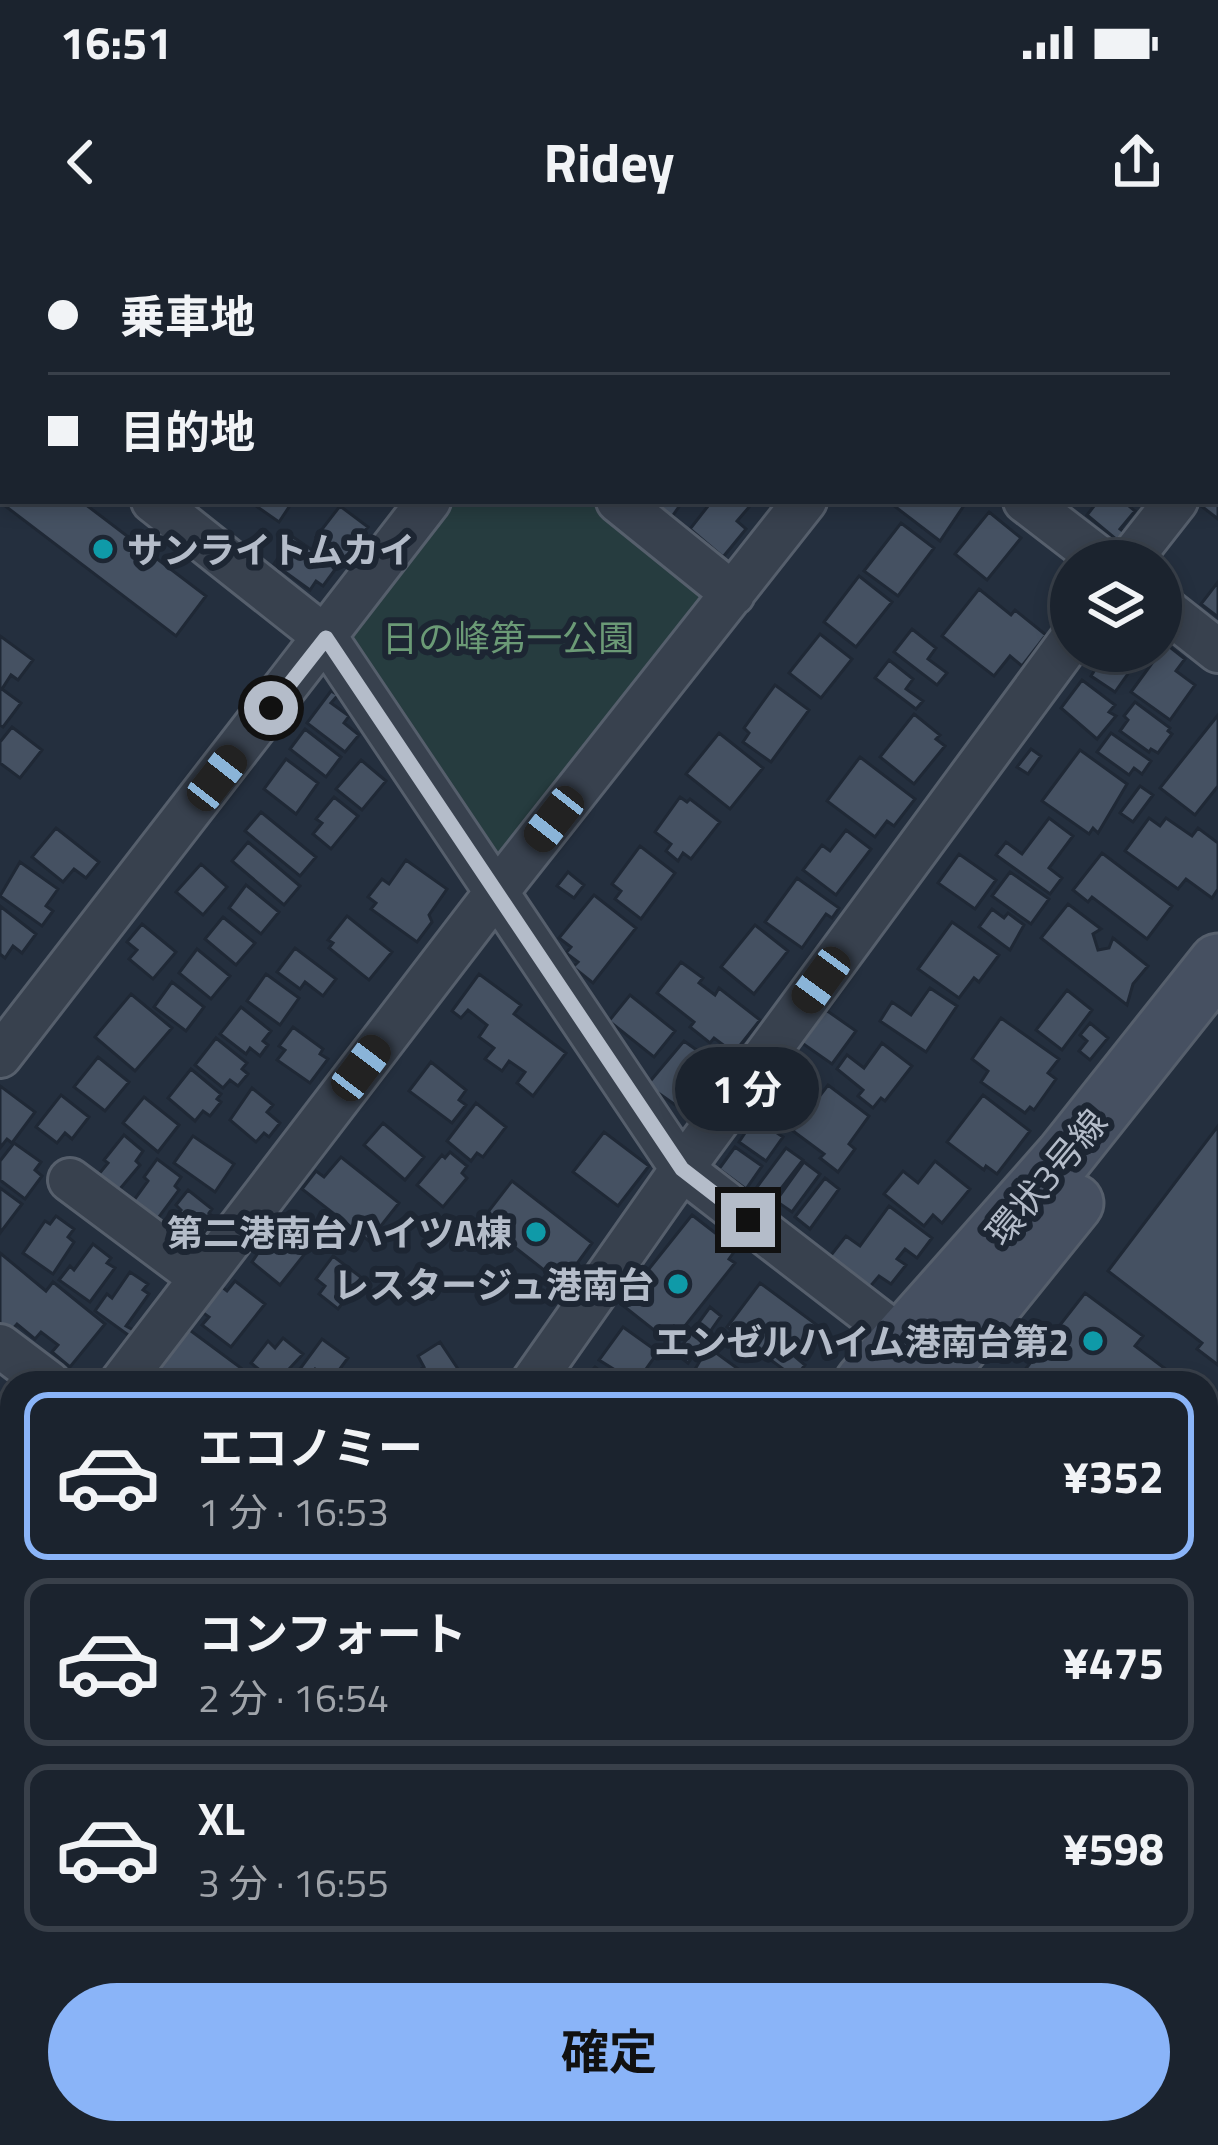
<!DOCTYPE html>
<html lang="ja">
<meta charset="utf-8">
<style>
body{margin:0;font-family:"Titillium Web","Noto Sans JP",sans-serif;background:#242b36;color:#f1f3f6;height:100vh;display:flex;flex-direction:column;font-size:45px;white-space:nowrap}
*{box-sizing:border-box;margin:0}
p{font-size:39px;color:#a0a4aa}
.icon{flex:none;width:66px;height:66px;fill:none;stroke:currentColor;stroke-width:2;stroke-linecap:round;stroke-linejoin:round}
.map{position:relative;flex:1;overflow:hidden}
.drawer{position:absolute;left:0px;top:1131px;width:1218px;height:774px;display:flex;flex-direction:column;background:#1b232e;border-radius:36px 36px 0 0;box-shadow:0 6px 18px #0003,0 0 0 3px #39404a}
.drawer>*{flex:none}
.hud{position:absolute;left:0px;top:0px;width:1218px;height:264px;box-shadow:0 6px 18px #0003,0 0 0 3px #39404a;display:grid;align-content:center;height:264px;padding:0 48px;background:#1b232e}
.controls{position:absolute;left:1050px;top:300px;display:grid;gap:24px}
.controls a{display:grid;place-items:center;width:132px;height:132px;border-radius:50%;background:#1b232e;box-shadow:0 6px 18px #0003,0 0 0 3px #39404a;font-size:60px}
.end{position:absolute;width:54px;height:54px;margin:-27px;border:15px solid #b4bcc9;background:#111;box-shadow:0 0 0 6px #111}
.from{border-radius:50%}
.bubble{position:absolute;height:84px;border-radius:42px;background:#1b232e;box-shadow:0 6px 18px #0003,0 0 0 3px #39404a;font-size:39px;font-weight:700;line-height:84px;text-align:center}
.car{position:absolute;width:36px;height:72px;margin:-36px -18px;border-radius:15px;box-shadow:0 0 9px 3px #0007;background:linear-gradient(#222 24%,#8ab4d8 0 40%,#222 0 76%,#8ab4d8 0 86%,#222 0)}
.hud b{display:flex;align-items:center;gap:42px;height:114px;font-size:45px}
.hud b+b{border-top:3px solid #39404a}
.hud i{width:30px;height:30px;background:#f1f3f6}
ul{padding:21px 0 0;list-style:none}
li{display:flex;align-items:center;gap:36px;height:168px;margin:0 24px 18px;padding:0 24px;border:6px solid #39404a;border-radius:24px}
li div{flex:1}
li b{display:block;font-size:45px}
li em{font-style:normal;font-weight:700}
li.active{border-color:#8ab4f8}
li>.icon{width:108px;height:108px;stroke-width:1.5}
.primary-button{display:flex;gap:24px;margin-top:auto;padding:24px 48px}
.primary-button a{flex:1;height:138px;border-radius:72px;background:#8ab4f8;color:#111;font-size:48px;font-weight:700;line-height:138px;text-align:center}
.status{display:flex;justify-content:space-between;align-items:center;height:84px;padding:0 60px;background:#1b232e;direction:ltr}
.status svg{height:33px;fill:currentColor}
header{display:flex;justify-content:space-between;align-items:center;height:156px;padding:0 48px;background:#1b232e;font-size:54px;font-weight:700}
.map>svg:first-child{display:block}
.green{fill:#263c3f}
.building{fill:#455162;stroke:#1f2835;stroke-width:3}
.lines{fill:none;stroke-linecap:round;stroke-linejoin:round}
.street-casing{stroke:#565f6c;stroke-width:48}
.secondary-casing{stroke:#565f6c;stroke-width:63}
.highway-casing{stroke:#434c59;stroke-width:72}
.path{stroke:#44595c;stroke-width:6;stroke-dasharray:9 9;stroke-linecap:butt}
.street{stroke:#38414e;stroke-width:42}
.secondary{stroke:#465061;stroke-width:57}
.highway{stroke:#746855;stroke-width:66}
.route{stroke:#b4bcc9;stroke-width:15}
.culture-dot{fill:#0f9aa8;stroke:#1d2633;stroke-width:4.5}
.labels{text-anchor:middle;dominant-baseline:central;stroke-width:12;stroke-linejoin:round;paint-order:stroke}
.poi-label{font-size:36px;font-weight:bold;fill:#b4bcc9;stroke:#1d2633;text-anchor:end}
.park-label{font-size:36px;fill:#6b9a76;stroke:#1d2633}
.street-label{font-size:36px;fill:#b4bcc9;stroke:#1d2633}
</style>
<div class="status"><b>16:51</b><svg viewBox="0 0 49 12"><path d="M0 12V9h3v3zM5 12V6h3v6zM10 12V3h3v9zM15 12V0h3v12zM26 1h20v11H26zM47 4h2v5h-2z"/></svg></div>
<header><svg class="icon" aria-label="back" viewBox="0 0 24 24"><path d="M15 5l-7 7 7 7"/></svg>Ridey<svg class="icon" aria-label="share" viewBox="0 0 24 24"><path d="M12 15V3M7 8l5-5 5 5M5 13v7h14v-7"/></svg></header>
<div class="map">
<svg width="1218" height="1905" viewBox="0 0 1218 1905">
<rect width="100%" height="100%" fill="#242f3e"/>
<path class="green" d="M450,261H589L695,342L699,361L509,611L491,612L348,401Z
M1206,1333L1218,1342V1744L1206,1762Z
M0,1540L12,1549V1893H391L404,1905H0Z
M936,1893H1121L1113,1905H950Z"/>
<path class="building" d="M517,0H607L515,3Z
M3,205V261H81L206,356L176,396L0,262Z
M1215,246L1218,247V279L1200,265L1203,261H1215Z
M249,261H293L279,282Z
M648,261H683L671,278Z
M712,261H744L750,266L737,281L746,289L723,317L690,289Z
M896,261H967L940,301L893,265Z
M1098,261H1123L1135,271L1120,289L1124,292L1117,300L1087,275Z
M340,266L368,287L363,293L372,300L359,316L352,310L345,320L316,297Z
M989,272L1021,298L987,340L955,314Z
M901,283L934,308L898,356L864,331Z
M293,297L337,327L323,346L316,341L310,350L274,324Z
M859,336L892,362L856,407L824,382Z
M1218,342V377L1201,364Z
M979,349L1011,375L1015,370L1046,395L1022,426L1010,416L994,436L942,396Z
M912,389L936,408L928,419L947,433L937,445L894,412Z
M820,394L852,419L821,458L789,433Z
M0,396L33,420L18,440L11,435L2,449L21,463L3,487L0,485Z
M1166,404L1185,419L1176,431L1195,445L1170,480L1131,452Z
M1144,411L1115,452L1091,436L1107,411Z
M889,420L913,439L906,449L923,461L916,469L875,438Z
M1082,440L1115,465L1109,472L1116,476L1097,499L1061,468Z
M775,445L809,470L771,522L743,502L749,493L744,488Z
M331,451L338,455L331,463L349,476L344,483L359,495L345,512L307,483Z
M1135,462L1170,488L1168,491L1172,494L1158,513L1151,509L1149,512L1120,491L1128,480L1124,476Z
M914,474L940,495L936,499L945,506L914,544L880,517Z
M1218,475V546L1195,575L1160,548Z
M12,487L42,510L20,538L0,523V502Z
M305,489L341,517L326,537L290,509Z
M719,493L763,528L730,569L686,534Z
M1111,493L1151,521L1142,534L1134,528L1129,535L1097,512Z
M1031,509L1041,516L1028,534L1017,527Z
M1080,510L1127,544L1098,593L1093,588L1089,594L1042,561Z
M860,517L915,559L894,586L887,581L875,597L827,561Z
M286,519L318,543L296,574L264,549Z
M361,520L386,541L362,570L336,549Z
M1140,546L1153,555L1133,582L1120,573Z
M334,557L358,576L331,609L313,594L322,583L316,579Z
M680,557L687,562L690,559L720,582L691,619L683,613L678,621L666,611L671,604L655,592Z
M261,572L316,617L300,636L245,591Z
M1049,578L1073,596L1049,628L1062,638L1050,654L996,615L1006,602L1022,614Z
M1149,578L1160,586L1166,578L1192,596L1198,588L1218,603V649L1212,658L1186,639L1178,649L1125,611Z
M56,588L99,622L86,638L74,629L63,642L32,617Z
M846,590L871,609L836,655L803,630L822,605L830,611Z
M248,602L300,646L284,665L232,621Z
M640,606L675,633L641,679L615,659L621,651L612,644Z
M1102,613L1172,666L1147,699L1092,657L1088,662L1073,650Z
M959,614L996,640L975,669L938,643Z
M406,620L447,649L429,675L432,682L417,702L371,669L376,663L368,657L382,639L389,644Z
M20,622L58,649L46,666L53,671L42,686L0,656Z
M201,624L227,647L203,675L176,652Z
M568,632L584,645L574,658L557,646Z
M1010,632L1049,659L1031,684L992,656Z
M797,638L839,668L832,678L826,674L802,708L765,682Z
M246,645L279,672L261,694L229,668Z
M594,655L636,688L593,743L573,727L578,722L566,713L571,707L559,698Z
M1068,664L1101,689L1093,694L1098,710L1109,708L1113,698L1148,726L1133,744L1127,765L1041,698Z
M0,666L36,694L22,713L13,706L5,718L0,714Z
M992,669L1004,678L1008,673L1024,685L1010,710L979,687Z
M347,676L392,712L369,740L329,708L333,703L328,700Z
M223,677L255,703L236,725L205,699Z
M952,682L999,715L979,742L974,738L959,758L918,729Z
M142,684L176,712L153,739L129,719L137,710L127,702Z
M755,685L788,711L754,754L721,727Z
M295,708L336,739L323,756L305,742L300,749L277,732Z
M197,709L230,736L211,759L179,733Z
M681,722L703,738L699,743L715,755L719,748L760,780L734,813L714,798L710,803L690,787L694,782L657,753Z
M266,734L299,758L280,785L247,761Z
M479,734L521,765L514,774L566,813L533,856L517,843L525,832L509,821L502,831L485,819L494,808L479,797L487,785L468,770L461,778L452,771Z
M172,742L204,767L186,791L154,767Z
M930,748L957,766L926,812L880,781L892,762L911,775Z
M1067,750L1092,770L1062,810L1036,790Z
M131,754L172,788L135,831L95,797Z
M630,755L675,791L654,817L609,781Z
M241,767L271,791L263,801L268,805L260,816L250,808L246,814L220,794Z
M826,770L856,791L832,824L802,803Z
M1001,778L1059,819L1048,833L1056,839L1034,870L1030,867L1025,873L981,842L988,831L972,819Z
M1090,783L1108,798L1090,820L1079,811L1087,801L1080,795Z
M293,787L323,809L320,814L328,819L310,843L277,820L285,810L279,806Z
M216,798L247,823L242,829L248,834L238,846L230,840L223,848L195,825Z
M684,801L722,828L688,874L647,845Z
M882,803L912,826L885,861L881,858L873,868L858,856L863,850L837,829L847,815L864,828Z
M98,817L129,842L105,871L74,847Z
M431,822L466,850L459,860L466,865L452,883L409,851Z
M191,829L221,854L217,859L221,862L210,876L203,871L195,881L168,858Z
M828,845L869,876L849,904L855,909L838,932L820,918L824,914L793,891Z
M0,846L35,872L12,903L7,899L0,908Z
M252,848L273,865L267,872L280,883L269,897L264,893L256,902L230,880Z
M61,855L89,877L72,899L65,893L57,903L36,887Z
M983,855L1030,891L997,934L986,926L984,930L947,902Z
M144,857L179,885L158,912L123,883Z
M476,863L506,887L483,917L477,913L471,921L447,901Z
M755,878L783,897L766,921L739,902Z
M383,883L424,917L405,940L364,905Z
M1218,886V1125L1197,1109L1202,1103L1108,1031Z
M604,892L649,926L618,966L573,932Z
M124,895L143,911L136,921L140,925L114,956L94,940L108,923L104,920Z
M193,896L234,924L215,952L174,923Z
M14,903L41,922L35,930L42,936L25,959L0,940V921Z
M735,907L762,926L746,949L719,929Z
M786,908L803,920L773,959L757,947Z
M450,912L467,926L462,933L467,938L443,967L417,945L442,915L445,918Z
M341,917L399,963L369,1001L302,949L316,931L324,937Z
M157,919L181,937L175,946L179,950L153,985L129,967L148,941L144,937Z
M935,921L970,949L942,983L933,975L924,986L884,954L903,931L918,943Z
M804,922L820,934L792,972L776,961Z
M825,938L839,949L810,989L795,977Z
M512,941L592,1003L562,1044L481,981Z
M0,948L22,964L0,993Z
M188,950L212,969L209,973L215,979L188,1014L162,993L181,970L176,965Z
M889,966L932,998L917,1018L905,1009L897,1019L906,1025L891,1044L879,1036L868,1049L828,1019L846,996L860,1006Z
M692,975L736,1009L729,1019L735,1023L681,1091L674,1086L664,1098L621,1064Z
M56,976L74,989L68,997L74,1002L53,1034L23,1013L45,981L50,984Z
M285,977L315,1001L280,1045L252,1022L258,1013L252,1008L272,984L277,988Z
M93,1004L111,1018L107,1023L115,1028L90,1062L59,1040L70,1026L74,1030Z
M0,1013L46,1051L53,1042L105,1084L70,1127L52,1112L58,1105L41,1092L35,1099L17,1084L10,1092L0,1084Z
M333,1016L362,1038L338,1069L319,1054L325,1046L316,1039Z
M130,1032L148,1044L143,1050L149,1054L126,1086L135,1091L131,1097L95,1071L107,1054L112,1058Z
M235,1041L265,1064L231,1107L202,1085L209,1077L202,1072L222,1047L227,1051Z
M760,1043L825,1091L818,1101L808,1094L793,1115L805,1125L795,1138L727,1087Z
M1085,1053L1143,1096L1135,1106L1184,1143L1017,1140Z
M710,1067L721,1076L688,1123L676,1114Z
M623,1087L658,1112L636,1143L599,1120Z
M187,1088L241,1128L230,1143H145Z
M283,1098L303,1114L276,1143L251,1123L268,1101L275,1108Z
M322,1099L348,1118L331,1141L315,1129L302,1143L294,1137Z
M440,1102L460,1132L442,1143H399L424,1127L418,1116Z
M708,1107L752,1139L749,1143H687Z
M595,1127L615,1143H581Z
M1206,1840L1218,1846V1900L1203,1893Z"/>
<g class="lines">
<defs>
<path id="street" d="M685,0L689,3
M261,3L263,0
M624,3L626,0
M1004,3L1007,0
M0,141L3,143
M1215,210L1218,207
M153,261L326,398L682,929L924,1116
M618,261L733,354
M1025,261L1103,321
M1129,321L1176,261
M1161,366L1218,411
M0,816L429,261
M70,940L201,1038
M0,1106L49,1143
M121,1143L495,654L805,261
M532,1143L682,929L1071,400
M1206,1290L1218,1274
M1206,1333L1218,1342
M1206,1758L1218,1740
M1109,1905L1117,1893"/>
<path id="secondary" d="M864,1143L1064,917L1218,723
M929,1143L1074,963
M0,1903L13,1893
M75,1905L91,1893"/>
<path id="highway" d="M0,1208L12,1220
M0,1380L12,1390
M0,1455L12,1465
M527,1893L542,1905
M618,1893L633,1905
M773,1893L786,1905
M857,1893L871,1905"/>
</defs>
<use href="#street" class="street-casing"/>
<use href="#secondary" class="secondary-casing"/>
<use href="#highway" class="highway-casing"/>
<path class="path" d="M359,1893L375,1905"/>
<use href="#street" class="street"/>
<use href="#secondary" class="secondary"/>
<use href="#highway" class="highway"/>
</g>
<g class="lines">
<path class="route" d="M271,468L326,398L682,929L748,980"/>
</g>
<g class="culture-dot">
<circle cx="103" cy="309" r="12"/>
<circle cx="536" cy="992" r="12"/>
<circle cx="678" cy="1044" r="12"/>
<circle cx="1093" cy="1101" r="12"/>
</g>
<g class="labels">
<g class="poi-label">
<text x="127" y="309" text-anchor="start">サンライトムカイ</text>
<text x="512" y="992">第二港南台ハイツA棟</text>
<text x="654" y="1044">レスタージュ港南台</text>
<text x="1069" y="1101">エンゼルハイム港南台第2</text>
</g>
<g class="park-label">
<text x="508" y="397">日の峰第一公園</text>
</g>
<g class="street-label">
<text transform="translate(1046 937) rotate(-50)">環状3号線</text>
</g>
</g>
</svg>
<div class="controls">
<a><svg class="icon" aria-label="layers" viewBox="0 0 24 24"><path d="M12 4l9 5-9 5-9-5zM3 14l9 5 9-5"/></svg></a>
</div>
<i class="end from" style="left:271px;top:468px"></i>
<i class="end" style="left:748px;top:980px"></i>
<div class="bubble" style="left:675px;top:807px;width:144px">1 分</div>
<i class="car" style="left:217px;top:538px;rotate:38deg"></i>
<i class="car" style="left:554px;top:579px;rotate:218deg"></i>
<i class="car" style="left:821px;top:740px;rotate:216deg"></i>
<i class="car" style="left:361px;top:828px;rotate:37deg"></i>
<div class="hud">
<b><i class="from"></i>乗車地</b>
<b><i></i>目的地</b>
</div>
<section class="drawer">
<ul>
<li class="active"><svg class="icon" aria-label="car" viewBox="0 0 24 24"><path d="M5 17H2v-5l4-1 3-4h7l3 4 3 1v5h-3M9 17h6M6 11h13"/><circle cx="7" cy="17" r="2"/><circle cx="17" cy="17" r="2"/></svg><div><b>エコノミー</b><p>1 分 · 16:53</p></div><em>¥352</em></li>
<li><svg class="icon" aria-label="car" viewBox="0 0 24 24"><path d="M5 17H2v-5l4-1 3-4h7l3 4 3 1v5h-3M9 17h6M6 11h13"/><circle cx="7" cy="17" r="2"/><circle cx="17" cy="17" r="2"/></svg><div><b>コンフォート</b><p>2 分 · 16:54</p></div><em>¥475</em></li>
<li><svg class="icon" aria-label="car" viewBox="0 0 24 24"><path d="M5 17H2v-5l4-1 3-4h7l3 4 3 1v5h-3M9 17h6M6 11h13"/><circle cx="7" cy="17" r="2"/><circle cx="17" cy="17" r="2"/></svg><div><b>XL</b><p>3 分 · 16:55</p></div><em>¥598</em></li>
</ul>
<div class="primary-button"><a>確定</a></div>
</section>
</div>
